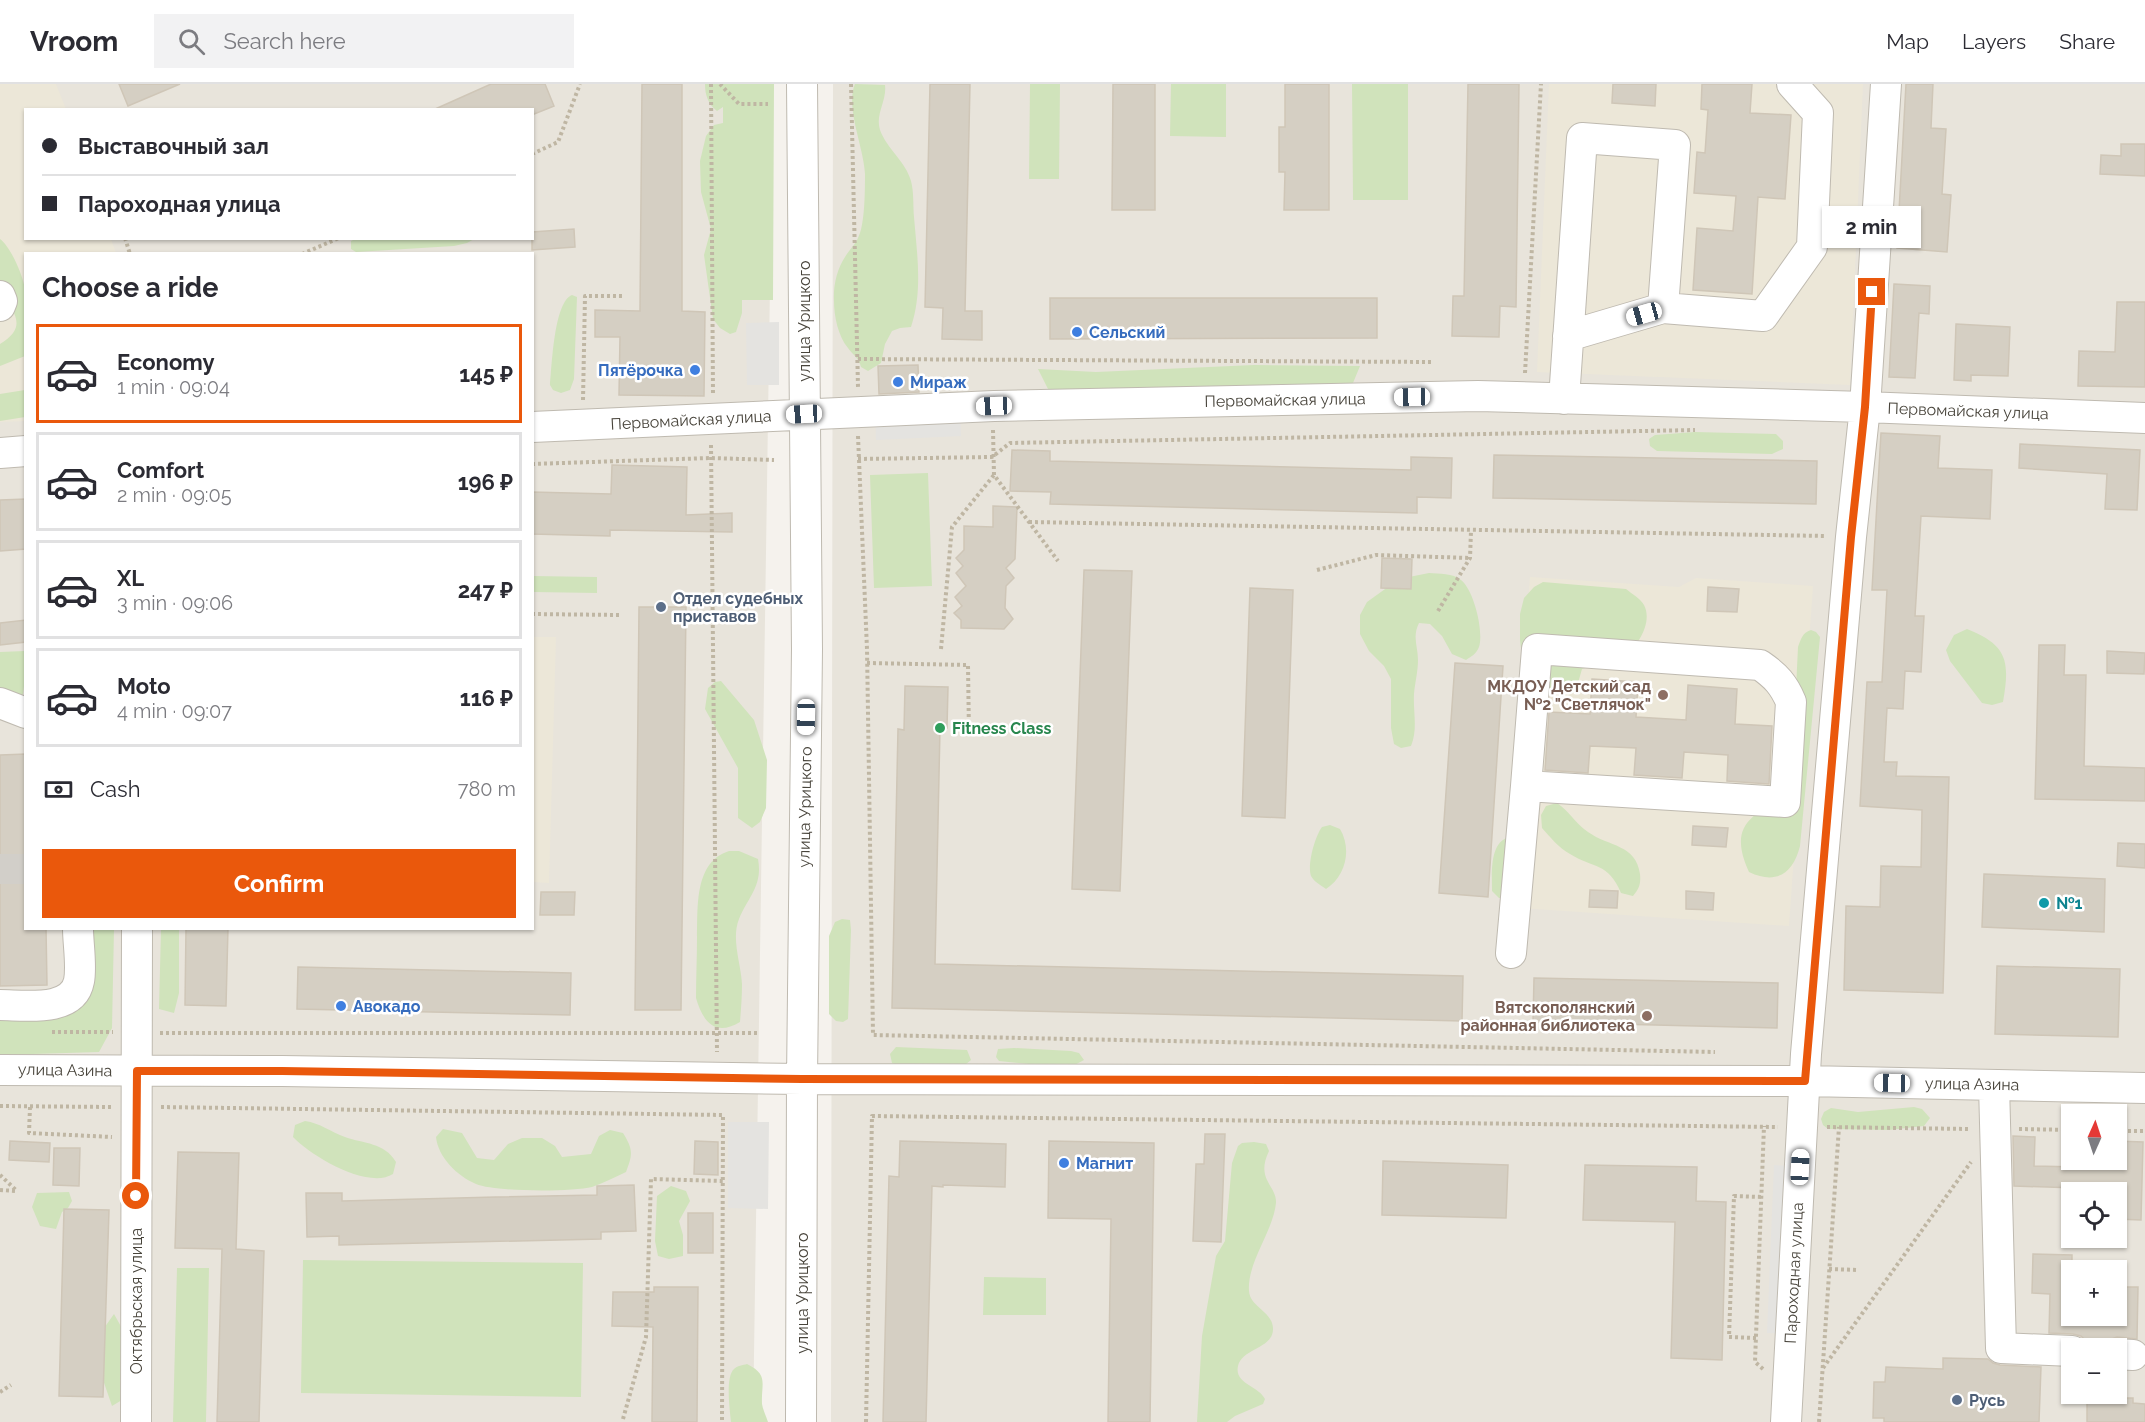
<!DOCTYPE html>
<meta charset="utf-8">
<style>
body{margin:0;font-family:Raleway,sans-serif;background:#f2f2f3;color:#2b2b33;height:100vh;display:flex;flex-direction:column;font-size:22px;white-space:nowrap}
*{box-sizing:border-box;margin:0}
p{font-size:20px;color:#7c7c81}
.icon{flex:none;width:33px;height:33px;fill:none;stroke:currentColor;stroke-width:2;stroke-linecap:round;stroke-linejoin:round}
.map{position:relative;flex:1;overflow:hidden}
.side{position:absolute;left:24px;top:168px;width:510px;height:678px;display:flex;flex-direction:column;background:#fff;border-radius:0px;box-shadow:0 2px 4px #0004}
.side>*{flex:none}
.banner{position:absolute;left:24px;top:24px;width:510px;height:132px;border-radius:0px;box-shadow:0 2px 4px #0004;display:grid;align-content:center;height:132px;padding:0 18px;background:#fff}
.needle{width:39px;rotate:3deg}
.controls{position:absolute;left:2061px;top:1020px;display:grid;gap:12px}
.controls a{display:grid;place-items:center;width:66px;height:66px;border-radius:0px;background:#fff;box-shadow:0 2px 4px #0004;font-size:30px}
.end{position:absolute;width:27px;height:27px;margin:-14px;border:8px solid #ea580c;background:#fff;box-shadow:0 0 0 3px #fff}
.from{border-radius:50%}
.bubble{position:absolute;height:42px;border-radius:0px;background:#fff;box-shadow:0 2px 4px #0004;font-size:20px;font-weight:700;line-height:42px;text-align:center}
.car{position:absolute;width:18px;height:36px;margin:-18px -9px;border-radius:8px;box-shadow:0 0 4px 2px #0007;background:linear-gradient(#fff 24%,#345 0 40%,#fff 0 76%,#345 0 86%,#fff 0)}
.banner b{display:flex;align-items:center;gap:21px;height:57px;font-size:22px}
.banner b+b{border-top:2px solid #e1e1e2}
.banner i{width:15px;height:15px;background:#2b2b33}
ul{padding:0;list-style:none}
li{display:flex;align-items:center;gap:18px;height:99px;margin:0 12px 9px;padding:0 6px;border:3px solid #e1e1e2;border-radius:0px}
li div{flex:1}
li b{display:block;font-size:22px}
li em{font-style:normal;font-weight:700}
li.current{border-color:#ea580c}
li>.icon{width:54px;height:54px;stroke-width:1.5}
h2{padding:0 18px;font-size:27px;line-height:72px}
.pay{display:flex;align-items:center;gap:15px;height:66px;padding:0 18px;font-size:22px}
.pay p{margin-inline-start:auto}
.button{display:flex;gap:12px;margin-top:auto;padding:12px 18px}
.button a{flex:1;height:69px;border-radius:0px;background:#ea580c;color:#fff;font-size:24px;font-weight:700;line-height:69px;text-align:center}
header{display:flex;align-items:center;gap:36px;box-sizing:border-box;height:84px;padding:0 30px;background:#fff;border-bottom:2px solid #e1e1e2}
header strong{font-size:28px}
nav{display:flex;gap:33px;margin-inline-start:auto;font-size:21px}
.search{width:420px;height:54px;background:#f2f2f3;display:flex;align-items:center;gap:15px;box-sizing:border-box;padding:0 21px;border-radius:0px;color:#7c7c81;font-size:22px}
.map>svg:first-child{display:block}
.residential{fill:#e8e4db;fill-rule:evenodd}
.education{fill:#ece7d8}
.green{fill:#d0e3bb}
.parking{fill:#e4e3e0}
.building{fill:#d5cfc3;stroke:#cfc6b7;stroke-width:1.5}
.lines{fill:none;stroke-linecap:round;stroke-linejoin:round}
.minor-tunnel{stroke:#d2cfc9;stroke-width:30;stroke-dasharray:30 15;stroke-linecap:butt}
.minor-casing{stroke:#bfbab0;stroke-width:32}
.path{stroke:#bfb6a3;stroke-width:4;stroke-dasharray:3 3;stroke-linecap:butt}
.minor{stroke:#fff;stroke-width:30}
.route{stroke:#ea580c;stroke-width:8}
.shop-dot{fill:#3f7fe0;stroke:#fff;stroke-width:2}
.service-dot{fill:#5c6f8a;stroke:#fff;stroke-width:2}
.education-dot{fill:#8d6e63;stroke:#fff;stroke-width:2}
.leisure-dot{fill:#2e9e5b;stroke:#fff;stroke-width:2}
.culture-dot{fill:#0f9aa8;stroke:#fff;stroke-width:2}
.labels{text-anchor:middle;dominant-baseline:central;stroke-width:5;stroke-linejoin:round;paint-order:stroke}
.street-label{font-size:16px;fill:#48443b;stroke:#fff}
.shop-label{font-size:16px;font-weight:bold;fill:#366cbe;stroke:#fff;text-anchor:start}
.service-label{font-size:16px;font-weight:bold;fill:#4e5e75;stroke:#fff;text-anchor:start}
.education-label{font-size:16px;font-weight:bold;fill:#785e54;stroke:#fff;text-anchor:end}
.leisure-label{font-size:16px;font-weight:bold;fill:#27864d;stroke:#fff;text-anchor:start}
.culture-label{font-size:16px;font-weight:bold;fill:#0d838f;stroke:#fff;text-anchor:start}
</style>
<header>
<strong>Vroom</strong>
<div class="search"><svg class="icon" aria-label="search" viewBox="0 0 24 24"><circle cx="10" cy="10" r="6"/><path d="M15 15l6 6"/></svg>Search here</div>
<nav><a>Map</a><a>Layers</a><a>Share</a></nav>
</header>
<div class="map">
<svg width="2145" height="1338" viewBox="0 0 2145 1338">
<rect width="100%" height="100%" fill="#f5f2ed"/>
<path class="residential" d="M0,0H773L753,1338H0ZM26,26H532V154H26ZM26,170H532V844H26Z
M833,0H2145V1338H831ZM2072,1030H2116V1076H2072ZM2072,1108H2116V1154H2072ZM2072,1186H2116V1232H2072ZM2072,1264H2116V1310H2072Z"/>
<path class="education" d="M0,0H56L66,25L26,26V154L111,155L116,169L26,170L25,337L0,338Z
M1549,0H1863L1850,301L1537,288Z
M1530,493L1679,503L1696,494L1813,502L1789,842L1505,823Z
M533,553H556L549,799L533,798Z"/>
<path class="green" d="M705,0H774L773,216H742V229L736,248L730,250L720,244L713,235L704,171L711,145L701,108L700,77L706,52L714,41L723,39V23L717,27C708,20 705,11 705,0Z
M855,0L885,1C887,17 875,30 880,46C887,65 906,78 911,97C914,108 913,122 914,133C917,170 923,207 911,243L900,244L892,247L885,260L881,279L868,287L861,283C859,274 853,271 848,264C838,252 834,232 834,217C833,202 837,185 845,173C849,166 855,161 858,154C865,141 865,106 865,90C864,64 845,23 855,0Z
M1030,0H1060L1059,95H1029Z
M1171,0H1226V53L1170,52Z
M1352,0H1408V116H1353Z
M0,155C11,163 23,192 25,205C29,221 25,254 25,272L0,282V260C34,239 6,225 0,199C0,186 0,169 0,155Z
M355,155V154L474,155L467,159L454,162L356,168L351,165V157Z
M572,211L577,213L574,295L570,306L561,309L553,306L550,301C552,281 554,218 572,211Z
M1254,281L1360,282L1353,299L1312,307H1049L1038,285L1096,288Z
M25,306V333L0,337V310Z
M1695,348L1776,350L1783,357V365L1772,370L1657,367L1650,362L1649,355L1655,351Z
M928,389L932,502L874,504L870,391Z
M1429,489C1439,490 1453,489 1461,496C1474,506 1484,548 1479,563C1476,570 1472,572 1466,576L1452,570L1442,552L1430,540L1419,539C1412,553 1418,562 1418,576C1418,587 1415,599 1414,610C1413,628 1418,645 1411,662L1401,664L1394,660L1391,644V595L1384,582L1369,567L1360,550V531L1367,518L1399,495Z
M533,492L597,493V509L533,508Z
M1543,498L1626,505C1632,510 1640,514 1644,521C1653,538 1638,564 1622,572C1610,578 1595,581 1582,585L1578,599L1564,609L1540,605L1524,589L1520,556V530L1524,514L1534,503Z
M1967,545C2008,561 2010,578 2003,618L1992,621L1982,619L1950,577L1946,566L1954,551Z
M1811,546L1816,548L1820,553L1800,762C1793,790 1776,801 1749,788C1727,740 1753,730 1791,710L1798,563C1801,555 1802,549 1811,546Z
M25,567V594L23,610L16,615L0,611V568Z
M721,597L754,636L767,676L766,724L760,738L752,744L738,734V684L705,625L708,604L715,598Z
M1557,719C1569,727 1576,740 1588,748C1609,763 1636,760 1640,790C1641,800 1639,805 1633,812L1621,809C1608,778 1594,785 1570,770C1559,764 1550,753 1542,744L1541,731L1546,722Z
M1330,741L1340,745C1352,765 1346,792 1326,805C1321,801 1314,798 1311,792C1307,781 1315,752 1322,743Z
M1510,753L1506,814H1499L1492,807C1492,790 1489,757 1510,753Z
M729,767H739L758,775C763,802 748,813 739,835C731,855 741,880 742,900C742,913 741,925 740,938C715,953 703,938 696,914C696,894 697,873 697,853C698,823 694,778 729,767Z
M842,835L850,836L851,846L848,935L843,938L836,937L829,930V852L835,838Z
M82,845H114L112,944L99,968L0,971V931L73,925Z
M161,845H179V909L174,929L159,925Z
M896,963L967,966L971,976L965,981L906,984L892,979L890,970Z
M1014,964L1071,967L1079,969L1084,976L1069,984L999,977L996,973L998,965Z
M1914,1023L1922,1025L1930,1034L1924,1042L1889,1046L1828,1045L1823,1041L1821,1035L1824,1028L1831,1024L1858,1028Z
M305,1037C320,1039 331,1048 345,1053C364,1060 384,1058 396,1078L393,1090C368,1106 311,1072 293,1053L295,1041Z
M443,1045L462,1049L477,1074L494,1076L508,1060L522,1054H542L555,1062L562,1073L591,1070L599,1052L610,1046L623,1049C633,1065 633,1070 626,1088C615,1093 603,1099 592,1103C571,1108 495,1108 476,1100C457,1092 438,1073 436,1053Z
M1254,1058L1266,1060L1269,1067C1255,1096 1277,1101 1276,1119C1273,1148 1247,1178 1249,1207C1250,1223 1272,1227 1273,1244C1274,1265 1242,1264 1238,1282C1234,1300 1259,1302 1265,1315L1263,1320L1235,1332L1227,1338H1197L1202,1252L1216,1172L1225,1157L1232,1079L1238,1062L1242,1059Z
M671,1102L686,1107L690,1117L679,1137L683,1151V1172L669,1175L658,1172L655,1157L657,1112Z
M69,1108L72,1117L68,1124L62,1128L56,1145L40,1142L32,1123L37,1109Z
M303,1176L583,1179L581,1313L301,1309Z
M177,1184H209L206,1338H173Z
M984,1193L1046,1194V1231H983Z
M114,1230L128,1255L122,1316L112,1322L101,1290L97,1254Z
M747,1280C769,1291 761,1299 762,1320C763,1326 766,1332 768,1338H731C730,1327 725,1293 734,1285C737,1282 743,1281 747,1280Z"/>
<path class="parking" d="M779,238V301H747L746,239Z
M960,323L961,352L876,356L875,326Z
M728,1038H769L768,1125L728,1124Z
M1774,1081L1800,1083L1791,1250L1767,1249Z"/>
<path class="building" d="M119,0H180L128,22Z
M491,0H545L554,22L532,31V26H433Z
M642,0H682V227L705,228L704,312L619,311L620,253H595V226L640,227Z
M930,0H970L965,227H982V256L942,255L943,224L925,223Z
M1113,0H1155V126H1112Z
M1285,0H1329V126H1284L1285,88H1279V43H1285Z
M1468,0H1519L1516,223L1500,222L1499,253L1452,252L1453,212H1464Z
M1613,0H1656L1655,22L1612,19Z
M1702,0H1752L1750,29L1791,31L1785,115L1758,113L1752,210L1693,206L1697,144L1733,147L1736,112L1694,109L1697,68L1705,69L1708,26L1701,25Z
M1906,0H1933L1931,44L1946,45L1942,110L1951,111L1947,168L1897,164Z
M2121,60H2145V92L2100,90L2101,71L2121,72Z
M574,145L575,163L532,166V148Z
M1894,200L1930,202L1929,230L1919,229L1915,294L1889,293Z
M1050,214H1377V254L1050,255Z
M2117,218H2145V303L2078,302L2079,267L2115,268Z
M1956,240L2010,243L2008,292L1971,291V297L1954,296Z
M918,281L919,308L879,310L878,282Z
M1881,349L1940,352L1938,384L1992,386L1990,435L1921,432L1915,532H1924L1921,588L1905,587L1903,625L1887,624L1884,678H1897L1896,692L1949,693L1943,909L1844,906L1846,822L1880,823L1881,782L1921,783L1922,726L1860,722L1867,598H1882L1887,506H1872Z
M2020,360L2140,366L2137,426L2105,425L2107,390L2019,384Z
M1012,366L1050,367V377L1411,386V373L1452,374L1451,414L1417,413V429L1050,420L1051,408L1010,407Z
M1494,371L1817,377L1816,420L1493,414Z
M612,381L687,383L686,431L732,429V448L610,446V452L532,450V408L611,410Z
M26,415V465L0,467V416Z
M993,422L1017,423L1015,475L1006,484L1014,494L1006,502L1005,524L1013,535L1004,545L961,544V536L954,529L962,522L955,513L966,502L956,489L963,482L956,474L964,466V442L993,443Z
M1382,474L1412,475L1411,505L1381,504Z
M1084,486L1132,487L1120,807L1072,805Z
M1708,503L1739,505L1737,528L1707,527Z
M1250,504L1293,506L1285,734L1242,732Z
M639,523H686L681,926H635Z
M26,536V558L0,561V539Z
M2039,561H2065L2064,591H2086L2084,682L2145,684V717L2035,715Z
M2107,567L2145,569L2144,590L2107,589Z
M1455,579L1503,582L1488,813L1439,809Z
M1592,595L1638,598L1636,633L1686,636L1688,601L1737,605L1735,640L1772,642L1769,700L1727,697L1728,671L1684,668L1682,694L1634,691L1636,664L1590,662L1588,689L1545,686L1549,628L1590,630Z
M905,602L948,603L947,644H940L935,880L1463,892L1462,937L892,924L898,645L904,646Z
M26,670V844H46L47,901L0,902V671Z
M1693,742L1728,744L1726,763L1692,761Z
M2118,759L2145,760V784L2117,782Z
M1984,790L2105,795L2104,848L1982,843Z
M1590,806L1618,807L1617,824L1589,823Z
M1686,807L1714,809L1713,826L1686,825Z
M541,808H575L574,831H540Z
M186,844H228L226,922L185,921Z
M1997,882L2120,885L2118,953L1995,950Z
M298,883L571,889L570,931L297,925Z
M1534,894L1778,899L1777,944L1533,938Z
M1205,1050H1225L1221,1158L1193,1157L1196,1080H1204Z
M2013,1052L2035,1053L2034,1082L2078,1083V1076H2116V1057L2143,1058L2141,1136L2116,1135V1108H2077V1104L2014,1102Z
M10,1057L50,1059L49,1078L9,1076Z
M695,1057L718,1058V1091L694,1090Z
M900,1057L1006,1060L1005,1103L943,1101V1103L932,1102L926,1338H883L889,1092L899,1093Z
M1049,1057L1154,1059L1150,1338H1108L1111,1135L1048,1134Z
M54,1064H80L79,1102L53,1101Z
M178,1068L239,1069L236,1165L264,1167L259,1338H217L222,1165L175,1164Z
M1383,1077L1508,1081L1506,1134L1382,1131Z
M1585,1081L1697,1083L1696,1117L1726,1118L1722,1276L1671,1274L1675,1138L1583,1136Z
M634,1101L636,1147L601,1148V1155L339,1161V1152L307,1153L306,1109H342V1117L496,1113L597,1111V1102Z
M64,1125L109,1126L103,1313L59,1312Z
M688,1129H713V1169H688Z
M2033,1170L2072,1171V1232H2116V1203H2138L2137,1255L2117,1253L2106,1257L2085,1256L2081,1252L2073,1250L2049,1249L2050,1210L2032,1209Z
M654,1203H698L697,1338H652L653,1243L612,1242L613,1208H654Z
M1943,1274L1988,1275L1993,1279L2000,1281L2041,1283L2039,1338H1884V1334H1873L1874,1298H1885L1886,1283L1943,1285Z
M2087,1314H2133V1319L2145,1320V1338H2087Z"/>
<g class="lines">
<path class="minor-tunnel" d="M0,785H26"/>
<defs>
<path id="minor" d="M0,212L2,217L0,222
M1568,252L1663,224
M1564,315L1582,54L1675,61L1663,224L1763,232L1812,163L1818,29L1792,0
M532,343L994,322L1478,312L1865,323L2145,334
M0,369L26,367
M0,619L26,629
M1511,869L1526,702L1785,718L1791,618C1784,601 1776,592 1760,581L1537,565L1526,702
M0,921C24,921 73,929 79,897C82,882 78,860 78,844
M0,986L282,987L802,995L1805,997L2145,1004
M1994,1001L2001,1264L2072,1267
M2116,1270L2133,1271
M136,1338L137,844
M801,1338L802,995L807,565L802,0
M1786,1338L1806,970L1851,453L1865,323L1886,0"/>
</defs>
<use href="#minor" class="minor-casing"/>
<path class="path" d="M711,0L713,311
M720,0L739,20H768
M851,0L858,303
M532,70L558,58L580,0
M125,154L130,170
M302,170L339,154
M858,275L1434,278
M1525,289L1541,0
M583,316L585,212H622
M993,346L994,391L1058,477
M858,352L867,565L873,951L1715,968
M711,361L717,968
M858,375L992,373L1010,359L1695,346
M532,380L710,374L774,376
M1029,438L1826,452
M1317,486L1376,471L1470,474
M1438,527L1470,474L1471,447
M532,530L619,531
M941,565L952,443L994,391
M867,579L968,581L969,651
M52,948H113
M160,949H759
M0,1022L111,1023
M30,1023L29,1049L112,1053
M161,1023L723,1031L722,1338
M1827,1043L1970,1045
M2019,1045L2072,1046
M2116,1047H2145
M0,1091L17,1107
M0,1106L16,1107
M1829,1185L1858,1186
M1756,1254L1729,1253L1734,1112L1762,1113
M1823,1284L1971,1078
M1763,1285L1755,1278L1764,1042
M0,1308L11,1301
M623,1335L646,1253L651,1095L723,1097
M866,1338L872,1032L1778,1043
M1819,1338L1839,1043"/>
<use href="#minor" class="minor"/>
</g>
<g class="lines">
<path class="route" d="M136,1112L137,987H282L802,995L1805,997L1851,453L1865,323L1872,208"/>
</g>
<g class="shop-dot">
<circle cx="1077" cy="248" r="6"/>
<circle cx="695" cy="286" r="6"/>
<circle cx="898" cy="298" r="6"/>
<circle cx="341" cy="922" r="6"/>
<circle cx="1064" cy="1079" r="6"/>
</g>
<g class="service-dot">
<circle cx="661" cy="523" r="6"/>
<circle cx="1957" cy="1316" r="6"/>
</g>
<g class="education-dot">
<circle cx="1663" cy="611" r="6"/>
<circle cx="1647" cy="932" r="6"/>
</g>
<circle class="leisure-dot" cx="940" cy="644" r="6"/>
<circle class="culture-dot" cx="2044" cy="819" r="6"/>
<g class="labels">
<g class="street-label">
<text transform="translate(804 237) rotate(-90)">улица Урицкого</text>
<text transform="translate(1285 316) rotate(-1)">Первомайская улица</text>
<text transform="translate(1968 327) rotate(2)">Первомайская улица</text>
<text transform="translate(691 336) rotate(-3)">Первомайская улица</text>
<text transform="translate(805 723) rotate(-89)">улица Урицкого</text>
<text transform="translate(65 986) rotate(1)">улица Азина</text>
<text transform="translate(1972 1000) rotate(1)">улица Азина</text>
<text transform="translate(1794 1189) rotate(-87)">Пароходная улица</text>
<text transform="translate(802 1209) rotate(-90)">улица Урицкого</text>
<text transform="translate(136 1217) rotate(-90)">Октябрьская улица</text>
</g>
<g class="shop-label">
<text x="1089" y="248">Сельский</text>
<text x="683" y="286" text-anchor="end">Пятёрочка</text>
<text x="910" y="298">Мираж</text>
<text x="353" y="922">Авокадо</text>
<text x="1076" y="1079">Магнит</text>
</g>
<g class="service-label">
<text x="673" y="514">Отдел судебных<tspan x="673" dy="18">приставов</tspan></text>
<text x="1969" y="1316">Русь</text>
</g>
<g class="education-label">
<text x="1651" y="602">МКДОУ Детский сад<tspan x="1651" dy="18">№2 "Светлячок"</tspan></text>
<text x="1635" y="923">Вятскополянский<tspan x="1635" dy="18">районная библиотека</tspan></text>
</g>
<g class="leisure-label">
<text x="952" y="644">Fitness Class</text>
</g>
<g class="culture-label">
<text x="2056" y="819">№1</text>
</g>
</g>
</svg>
<div class="controls">
<a><svg class="needle" viewBox="-14 -14 28 28"><path d="M0-13l5 13h-10z" fill="#e53935"/><path d="M0 13l5-13h-10z" fill="#7c7c81"/></svg></a>
<a><svg class="icon" aria-label="locate" viewBox="0 0 24 24"><circle cx="12" cy="12" r="6"/><path d="M12 2v4M12 18v4M2 12h4M18 12h4"/></svg></a>
<a>+</a>
<a>−</a>
</div>
<i class="end from" style="left:136px;top:1112px"></i>
<i class="end" style="left:1872px;top:208px"></i>
<div class="bubble" style="left:1822px;top:122px;width:99px">2 min</div>
<i class="car" style="left:1644px;top:230px;rotate:254deg"></i>
<i class="car" style="left:1412px;top:313px;rotate:269deg"></i>
<i class="car" style="left:994px;top:322px;rotate:268deg"></i>
<i class="car" style="left:804px;top:330px;rotate:267deg"></i>
<i class="car" style="left:806px;top:633px;rotate:181deg"></i>
<i class="car" style="left:1892px;top:999px;rotate:271deg"></i>
<i class="car" style="left:1800px;top:1083px;rotate:3deg"></i>
<div class="banner">
<b><i class="from"></i>Выставочный зал</b>
<b><i></i>Пароходная улица</b>
</div>
<section class="side">
<h2>Choose a ride</h2>
<ul>
<li class="current"><svg class="icon" aria-label="car" viewBox="0 0 24 24"><path d="M5 17H2v-5l4-1 3-4h7l3 4 3 1v5h-3M9 17h6M6 11h13"/><circle cx="7" cy="17" r="2"/><circle cx="17" cy="17" r="2"/></svg><div><b>Economy</b><p>1 min · 09:04</p></div><em>145 ₽</em></li>
<li><svg class="icon" aria-label="car" viewBox="0 0 24 24"><path d="M5 17H2v-5l4-1 3-4h7l3 4 3 1v5h-3M9 17h6M6 11h13"/><circle cx="7" cy="17" r="2"/><circle cx="17" cy="17" r="2"/></svg><div><b>Comfort</b><p>2 min · 09:05</p></div><em>196 ₽</em></li>
<li><svg class="icon" aria-label="car" viewBox="0 0 24 24"><path d="M5 17H2v-5l4-1 3-4h7l3 4 3 1v5h-3M9 17h6M6 11h13"/><circle cx="7" cy="17" r="2"/><circle cx="17" cy="17" r="2"/></svg><div><b>XL</b><p>3 min · 09:06</p></div><em>247 ₽</em></li>
<li><svg class="icon" aria-label="car" viewBox="0 0 24 24"><path d="M5 17H2v-5l4-1 3-4h7l3 4 3 1v5h-3M9 17h6M6 11h13"/><circle cx="7" cy="17" r="2"/><circle cx="17" cy="17" r="2"/></svg><div><b>Moto</b><p>4 min · 09:07</p></div><em>116 ₽</em></li>
</ul>
<div class="pay"><svg class="icon" aria-label="cash" viewBox="0 0 24 24"><path d="M3 7h18v10H3z"/><circle cx="12" cy="12" r="2"/></svg>Cash<p>780 m</p></div>
<div class="button"><a>Confirm</a></div>
</section>
</div>
